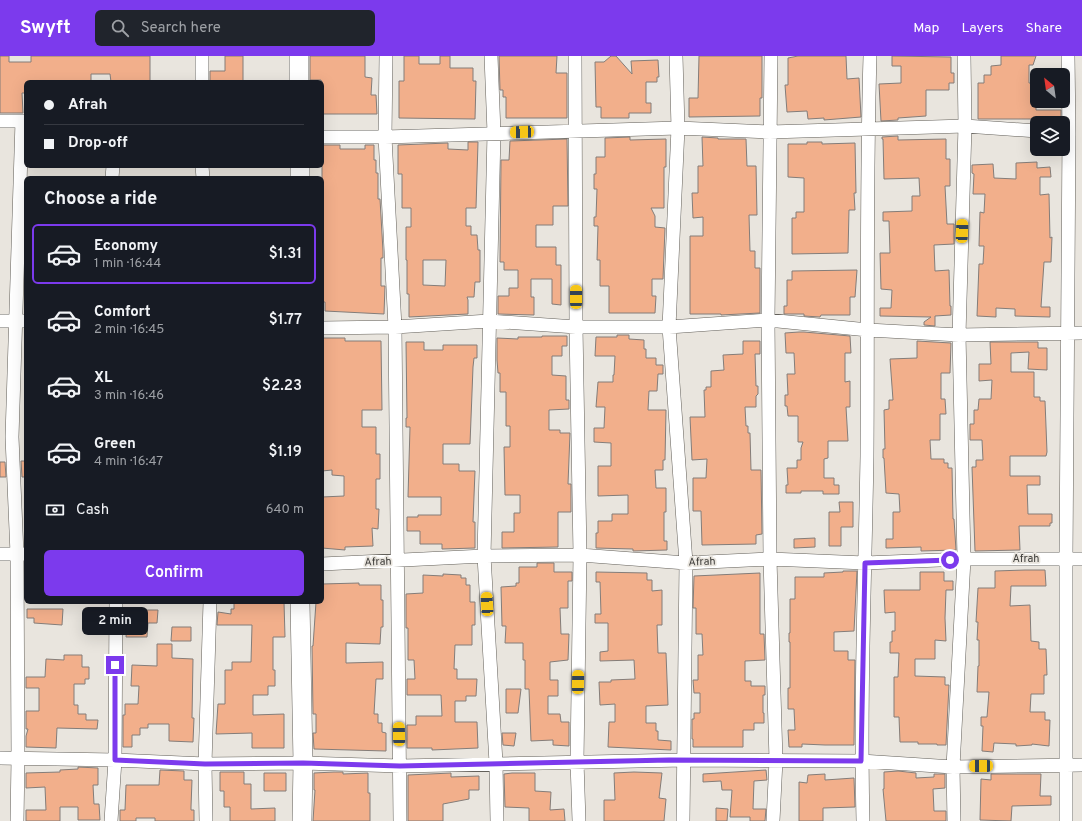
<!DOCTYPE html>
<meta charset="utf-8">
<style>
body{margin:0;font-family:Overpass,sans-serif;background:#20242c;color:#f1f3f6;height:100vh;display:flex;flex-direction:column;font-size:15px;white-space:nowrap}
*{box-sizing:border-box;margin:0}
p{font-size:13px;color:#9ea1a6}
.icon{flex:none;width:22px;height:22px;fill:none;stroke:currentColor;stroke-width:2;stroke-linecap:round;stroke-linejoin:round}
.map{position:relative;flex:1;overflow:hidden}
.details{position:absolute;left:24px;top:120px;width:300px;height:428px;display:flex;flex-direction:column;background:#171b24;border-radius:6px;box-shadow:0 4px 16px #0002}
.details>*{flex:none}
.top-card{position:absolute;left:24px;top:24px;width:300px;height:88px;border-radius:6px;box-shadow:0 4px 16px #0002;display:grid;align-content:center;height:88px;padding:0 20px;background:#171b24}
.needle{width:26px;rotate:331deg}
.fabs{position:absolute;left:1030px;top:12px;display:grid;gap:8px}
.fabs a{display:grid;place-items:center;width:40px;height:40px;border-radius:6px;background:#171b24;box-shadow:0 4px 16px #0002;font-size:20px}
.end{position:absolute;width:18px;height:18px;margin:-9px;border:5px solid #7c3aed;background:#fff;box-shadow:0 0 0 2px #fff}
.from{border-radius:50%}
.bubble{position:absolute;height:28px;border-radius:6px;background:#171b24;box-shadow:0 4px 16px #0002;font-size:13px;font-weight:600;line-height:28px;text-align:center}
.car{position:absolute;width:12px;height:24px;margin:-12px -6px;border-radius:5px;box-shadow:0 0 3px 1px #0007;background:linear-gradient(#f5c518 24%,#345 0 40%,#f5c518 0 76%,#345 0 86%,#f5c518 0)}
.top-card b{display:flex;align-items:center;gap:14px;height:38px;font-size:15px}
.top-card b+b{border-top:1px solid #363941}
.top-card i{width:10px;height:10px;background:#f1f3f6}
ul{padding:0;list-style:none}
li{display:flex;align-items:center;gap:12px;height:60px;margin:0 8px 6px;padding:0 12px;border:2px solid transparent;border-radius:6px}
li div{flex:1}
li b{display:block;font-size:15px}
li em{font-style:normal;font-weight:600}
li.active{border-color:#7c3aed}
li>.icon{width:36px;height:36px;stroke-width:1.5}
h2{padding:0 20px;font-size:18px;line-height:48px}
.pay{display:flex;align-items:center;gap:10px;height:44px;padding:0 20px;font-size:15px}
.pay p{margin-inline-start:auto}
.primary-button{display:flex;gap:8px;margin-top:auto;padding:8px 20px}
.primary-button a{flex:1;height:46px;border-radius:6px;background:#7c3aed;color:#fff;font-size:16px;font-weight:600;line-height:46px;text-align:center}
header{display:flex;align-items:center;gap:24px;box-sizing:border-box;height:56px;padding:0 20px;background:#7c3aed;color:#fff}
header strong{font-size:19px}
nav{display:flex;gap:22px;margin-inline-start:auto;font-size:14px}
.search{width:280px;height:36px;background:#20242c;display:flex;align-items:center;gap:10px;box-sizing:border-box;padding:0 14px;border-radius:6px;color:#9ea1a6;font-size:15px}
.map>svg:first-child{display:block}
.building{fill:#f2af8b;stroke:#847d79;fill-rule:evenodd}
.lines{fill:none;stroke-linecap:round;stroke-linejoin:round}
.street-casing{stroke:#63605a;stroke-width:14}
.secondary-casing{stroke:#63605a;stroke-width:20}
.street{stroke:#fff;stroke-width:13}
.secondary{stroke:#fff;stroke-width:19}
.route{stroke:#7c3aed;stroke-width:5}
.labels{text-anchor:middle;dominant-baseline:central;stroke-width:3.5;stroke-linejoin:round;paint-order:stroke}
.street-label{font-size:11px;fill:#3e3d3a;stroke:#e9e5de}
</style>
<header>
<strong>Swyft</strong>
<div class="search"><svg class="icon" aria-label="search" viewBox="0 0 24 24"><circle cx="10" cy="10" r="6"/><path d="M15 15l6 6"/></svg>Search here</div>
<nav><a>Map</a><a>Layers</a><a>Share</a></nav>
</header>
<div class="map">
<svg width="1082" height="765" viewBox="0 0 1082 765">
<rect width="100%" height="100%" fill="#e9e5de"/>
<path class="building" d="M0,0H9V6H31V0H150V26H111L110,18H91V26H26V37H22L23,57H0Z
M225,0H243V26H210V15H225Z
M310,0H365V21L372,22L371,39H376L377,58H322V26L321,24H310Z
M404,0H419V8H440V0H450V12H473V25H476L475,63L399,62V25H404Z
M499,0H557L556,17H567V62H506V41H503V34H500Z
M611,0H616L632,18L631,5L658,4L659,21H657V26H646V47H651V57H629V62H601V51H596L595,6H604Z
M699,0H762V42H760V60L689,61V42H698Z
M798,0H846L847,23L859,22L861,61L824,64V62L808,63L807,55L787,56L785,29H788V2Z
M892,0L951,1V17H954V27H949V34H926V60L898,62V64L881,65L879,28L901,27V10H892Z
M1001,0H1036L1033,9H1029V27H1036V54H1061V63H978V27H984V19H991V10L1001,9Z
M898,80V84L946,83V103H950V130H945L947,168H954V188L934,189L935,215L949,214L950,250H951V259L935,260V270L924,269V266L931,261L880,260V252H891L892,234L881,233L880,197H890L889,165H883V156L912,155V140H920L919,122L884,123L883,83H882V81Z
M630,81V84L666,83V111H664V152H651L655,160V171L665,172L663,223H652V240H656L655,257H609V230H600V204H597L598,170H594V161H596L597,133H594V118H596V101H605V82Z
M702,81L718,82V83H746L747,110H756L757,159H749L750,195H755V212H760V257L721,259V258H690V180H703V161L693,162L692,137H698V110H703Z
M567,83L568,150H553V169H536V191H556V209H561V249L552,248V223H531V241H534V259L498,258V240H509V232H518V214H504V206H500L501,104H509L510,85Z
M468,86H478L476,152H466V170H471V179H477L478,194H480V226H475L474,241H467L468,244V258L409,261V238H407V204H406V171H411V152H402V118H398V89L448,87V93L468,94ZM423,204H446L445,230L423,229Z
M807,86H822V88L855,87L856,137H854L855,154H849L848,197L792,198V162H796V156H804V122L788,121V88H807Z
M322,89H340V93H365V89H374V104H376V117H378V143H380L383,195V202H381V230H385L384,258L325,255V246H322Z
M1037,106V112L1050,111L1051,121H1040V139L1049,138L1050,182L1052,181L1051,206H1044L1041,251H1050V261L1015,260V253L996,252V261L977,260L979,208H983L984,190H979L980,156L984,157L985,138H973L974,118L972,117V109L993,108L994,122L1016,123V107Z
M857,214L855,241H850V259H821L820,261L804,260V258H784V250H787V224H792V215Z
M799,276H804L850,280L851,297H845V326L850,325V351H846L848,385H828V402L824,403V422H834V429H839V438H823V435H801V437H786V429H788L787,412H797V404H801V392L803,386H798V360H788L787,350H785V339H788L787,318H795L794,297H786L785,277Z
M617,279H629V283L644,284V293H646V302H656V309H663V318H658L657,335H649L648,354H666L665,404H663V414H655L656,432H666V456H664V485H667V494L633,495V493L596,492V477H598V465H612V458H628V439L598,440V410H611V387L594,386V372H604L605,351H596L598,326H613V319H614L615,300H595L596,281H617Z
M542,280H567V290H562V300H552V319L566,320V344H569V353L549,354V374H560V377H570L568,428H571V456H558V491L502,492V476H514V457H520V439H505L504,391H510V370H506V336H500V317H498L497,304V282L518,283V281H542Z
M322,282H345V285H381L382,354H362V371H376V398H380V423H376V453H379L378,473L372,472L373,490L345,491V494L322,492V441L344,440V420L332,419V414L322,415Z
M743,285H760V298H755L756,330H758V338L756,340V351H745L746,370H748V377H750L751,414H761L762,478L756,479V488L702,489L701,455H693V422H706L707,403L692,404L690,361H705L704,334H706V331H711V315L724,314L723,299L743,298Z
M917,285L951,287L950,317H941V343H945L946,358H940V384H930L931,403H944V407H948V412H952L953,463H954L956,494L921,495V491L886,492V483H893V456H900L899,438L886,437L884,402H883V393H885L884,354L889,353V344H893L890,303L917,302Z
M406,286H424V294H443V289H477V302H474L473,311L470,388H443V408H459V415H475L473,466H475V492L442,493V488H420V475H407V461H418V459H441V441H408L410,371H406V362H407Z
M990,286H1038V292H1047V314L1028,313L1029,296L1011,297V316H1034V341H1040V345H1045L1047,396L1046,400H1010V420H1040V429H1027L1028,458H1052V467H1050V470H1019L1020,494L975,495L972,411H976V404H983L982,384H970V368H974V354H978L979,343H991L992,324L979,325V308H991Z
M21,405H26V421H22Z
M0,406H5L6,421H0Z
M839,446H853V471H841V490H829V456H840Z
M815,482V491L794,492V483Z
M537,507H554V516H572V525H568V552H560L561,578H569L568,604L550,606V624H558V640H548V658H560L561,666H569V690L553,689V684L531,685L529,633H525V604H523V587H505L506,570H502L501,531L516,530V527H519V511H537Z
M1025,514H1045L1046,530H1011L1010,550L1030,549L1031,585L1039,586V593H1046L1047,619H1044V638H1031L1030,656H1045V664H1050L1049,690L1032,688V689L1016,690V688L994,687L993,696L982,695L983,670H981V661H987L989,636H977L978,610H979V584H977L978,566H976L978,532H995V515Z
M843,515H857L854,575L834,576V595H848V604H855L854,689H825L802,688V691H789L788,674H795L794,653H788V632H790V586H789V577H790V543H795V521H824V517L843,516Z
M596,516L647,517V524H652V535L662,534V569H657L658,597H666L668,649L646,650V667H656V675H658V684L671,685V694L608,691L609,666H615V648L600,649L599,626H611V624L635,623L634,604L600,605V596L608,595V567H595V558H601L600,526H596Z
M920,516H944V525H953V534H946L945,562L946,585L935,584V603H915V620L945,621V629H949L946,689H937V688H918V686H900L899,661H894V621H898L899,597H890V586H892V575H895V556L885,557L884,534H920Z
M760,517V578H764L765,604L745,605V625H751V630H765V639H763V657H764V667H754V674H743V691H693V683H692V663H694V657H700V637H694L693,624H698V599H703L702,578H696V552H693L694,520Z
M443,518L461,519V522H466V529H470V546H475V569H472V589H455L454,613H457V623H477L476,640H466V645H455V666H477L478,692L432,694V692H407V669H416V660H442L441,639H407V623H415L414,604H408V572H406V538L423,537V519L443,520Z
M359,527V529H381V544H383V571H381L380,588L346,587V607L383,606V623H376L374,658H378V667H382V676L386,677V695L314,693L313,677H316V658H313L312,590H313L316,546H322V528Z
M234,546H284L285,581H273V614H275V630H268V639H253V659L284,658V692H252V677L216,678L218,648H225V614H232V606H251L252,569H217L218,556L231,558V553H234Z
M27,553H63L62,569L34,567V562H27Z
M131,554H158L157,567H148L147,581H126L127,568H131Z
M172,571H191V585H171Z
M157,588H172V602L193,603L192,662H194L193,686L169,685V668H148V672H140V679H132V691H123V659H125V648H138L139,630H131L132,609L157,610Z
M64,599H82V611H89V623H85V628H74V649H78V658H86V664H98L97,673L57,672L56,692L26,691V680L28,673H26V655H39V632H26V621H45L46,603L64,604Z
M506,633H521L518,657H506Z
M502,677H516L514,690L503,689Z
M78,711L98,712V729H93L94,748H99L100,764H78V751H60V765H26V754H46L45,731L26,732V717L60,716V714L78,713Z
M160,714L184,715V724H192L191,751V754H194V765H155V762H136V765H120V754H125L126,729H159Z
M766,714L767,724L754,725L753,753H766L765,765H750V761H730L732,734H722L721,725L703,726V718Z
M898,715L916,717V722L934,721V718H945V732L933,733L934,755H946V765H886L883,733H884V716Z
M220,716H244V728H251V753L275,752V765H230V751H224V735H220Z
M334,716H343V718L368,717V737H370V765H313L315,734H314V717Z
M634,716L662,717L659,742L666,743L664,765H604V744H615L614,717Z
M264,717H286V735H264Z
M451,717V721L479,720V734H469V743L443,748V765H408V719Z
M512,717H535V735L551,736L550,754L564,753L565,765H529V752L505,751L504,718Z
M825,718V724L854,722L855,751L823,752V765H799V726L807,727L808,719Z
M991,718H1041L1040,740H1051V749L1012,750L1011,765L980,764L981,723L991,724Z
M716,752L728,753L727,765H716Z"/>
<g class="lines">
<defs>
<path id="street" d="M202,0V26
M386,0L385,81L395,271L400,765
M491,0L494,77L484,500L496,707L497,765
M575,0L576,271L580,499L577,705L579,765
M676,0L678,72L669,271L686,507L683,765
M771,0L768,264L770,503L776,704L773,765
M0,65H26
M322,81H385L678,72L770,76L965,70L1037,75
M202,110L203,122
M112,122L113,110
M0,265H26
M322,272L395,271L489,265L576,271H669L768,264L868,274L959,279L1082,277
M0,498H26
M322,508L484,500L580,499L686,507L770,503L865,507L964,503H1082
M0,702L115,704L205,708L303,707L400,710L684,704L861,705L953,711L1082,709
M17,765L18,703L17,498L12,381L22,65
M111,765L115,704L116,546
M206,765L205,708L210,546
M863,765C860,643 865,521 867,400C868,267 866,133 870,0
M954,765L953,711L964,503L959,279L965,70L964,0
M1066,765V503L1069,77L1068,0"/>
<path id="secondary" d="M299,26V0
M300,110V122
M300,546L303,707L302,765"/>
</defs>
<use href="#street" class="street-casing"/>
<use href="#secondary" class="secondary-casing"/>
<use href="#street" class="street"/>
<use href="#secondary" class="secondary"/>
</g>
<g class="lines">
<path class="route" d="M115,609V704L205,708L303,707L400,710L669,704L861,705L865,507L950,504"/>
</g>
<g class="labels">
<g class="street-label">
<text x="1026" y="503">Afrah</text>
<text transform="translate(378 506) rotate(-2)">Afrah</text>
<text transform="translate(702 506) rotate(-2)">Afrah</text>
</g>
</g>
</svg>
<div class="fabs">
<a><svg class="needle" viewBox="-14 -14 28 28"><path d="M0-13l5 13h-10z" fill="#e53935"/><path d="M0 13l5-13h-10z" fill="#9ea1a6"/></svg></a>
<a><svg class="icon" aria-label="layers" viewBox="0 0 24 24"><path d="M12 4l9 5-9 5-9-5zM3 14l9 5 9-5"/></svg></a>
</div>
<i class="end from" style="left:950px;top:504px"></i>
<i class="end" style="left:115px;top:609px"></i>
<div class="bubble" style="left:82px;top:551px;width:66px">2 min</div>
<i class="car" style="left:522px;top:76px;rotate:268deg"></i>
<i class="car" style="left:962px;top:175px;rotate:2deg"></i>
<i class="car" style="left:576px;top:241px;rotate:0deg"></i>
<i class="car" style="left:487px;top:548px;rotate:357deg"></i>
<i class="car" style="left:578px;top:626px;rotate:1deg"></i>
<i class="car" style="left:399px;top:678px;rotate:359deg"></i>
<i class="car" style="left:981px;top:710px;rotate:269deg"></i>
<div class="top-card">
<b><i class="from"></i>Afrah</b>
<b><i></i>Drop-off</b>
</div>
<section class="details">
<h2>Choose a ride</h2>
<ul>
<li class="active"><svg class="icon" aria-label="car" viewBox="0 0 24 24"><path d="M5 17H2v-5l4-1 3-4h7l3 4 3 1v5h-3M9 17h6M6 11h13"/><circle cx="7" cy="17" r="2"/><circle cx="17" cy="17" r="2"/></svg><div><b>Economy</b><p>1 min · 16:44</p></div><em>$1.31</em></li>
<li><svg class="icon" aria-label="car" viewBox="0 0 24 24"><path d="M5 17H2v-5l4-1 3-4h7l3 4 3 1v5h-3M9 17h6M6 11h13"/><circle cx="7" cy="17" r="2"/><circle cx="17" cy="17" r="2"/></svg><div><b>Comfort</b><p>2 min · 16:45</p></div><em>$1.77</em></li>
<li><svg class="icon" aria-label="car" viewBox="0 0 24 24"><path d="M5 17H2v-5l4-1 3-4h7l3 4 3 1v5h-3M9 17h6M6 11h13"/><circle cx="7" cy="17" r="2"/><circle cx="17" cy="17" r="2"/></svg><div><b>XL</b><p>3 min · 16:46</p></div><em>$2.23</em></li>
<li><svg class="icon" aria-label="car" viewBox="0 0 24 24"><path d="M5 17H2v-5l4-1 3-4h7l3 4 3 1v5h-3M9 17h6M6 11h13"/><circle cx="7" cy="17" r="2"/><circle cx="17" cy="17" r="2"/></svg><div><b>Green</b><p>4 min · 16:47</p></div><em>$1.19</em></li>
</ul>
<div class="pay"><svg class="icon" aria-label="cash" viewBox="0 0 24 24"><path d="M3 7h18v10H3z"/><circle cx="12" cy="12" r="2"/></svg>Cash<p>640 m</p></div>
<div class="primary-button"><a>Confirm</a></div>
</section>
</div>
